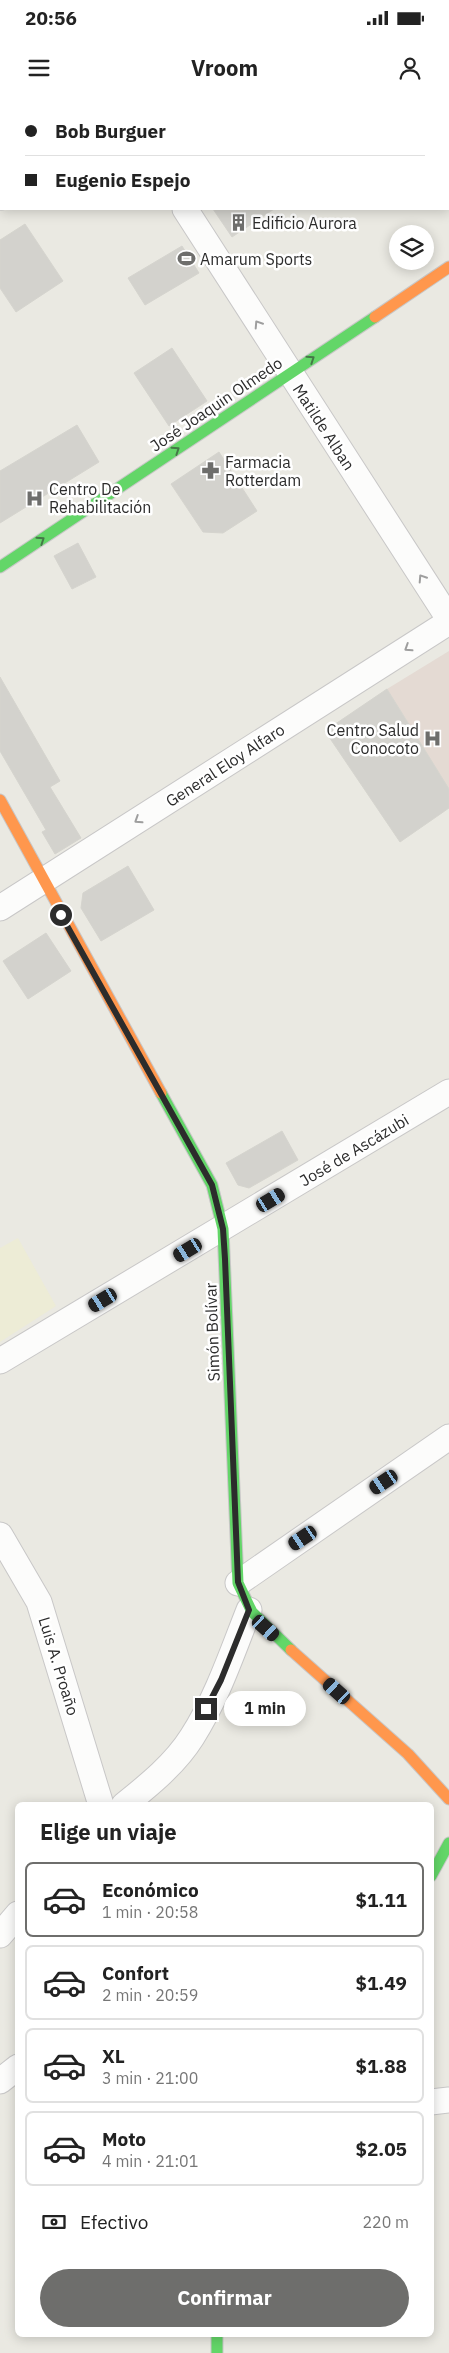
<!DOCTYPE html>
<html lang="es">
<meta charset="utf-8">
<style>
body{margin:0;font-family:"IBM Plex Sans",sans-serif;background:#f6f6f6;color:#222;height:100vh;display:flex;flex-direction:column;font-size:19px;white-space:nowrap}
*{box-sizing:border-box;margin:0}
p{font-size:16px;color:#767676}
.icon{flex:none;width:28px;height:28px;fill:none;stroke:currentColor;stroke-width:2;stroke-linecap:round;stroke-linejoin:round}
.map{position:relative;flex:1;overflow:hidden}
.panel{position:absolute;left:15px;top:1702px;width:419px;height:535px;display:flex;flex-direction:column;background:#fff;border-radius:8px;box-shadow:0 2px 12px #0003}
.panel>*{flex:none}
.banner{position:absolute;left:0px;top:0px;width:450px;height:110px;box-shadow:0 2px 12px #0003;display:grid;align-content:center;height:110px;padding:0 25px;background:#fff}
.controls{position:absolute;left:389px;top:125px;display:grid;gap:10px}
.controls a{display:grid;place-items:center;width:45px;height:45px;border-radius:50%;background:#fff;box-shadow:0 2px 12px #0003;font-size:25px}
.end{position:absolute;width:22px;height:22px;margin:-11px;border:6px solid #2c2c2c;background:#fff;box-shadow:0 0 0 2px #fff}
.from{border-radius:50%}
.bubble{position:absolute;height:35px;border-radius:18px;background:#fff;box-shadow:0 2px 12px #0003;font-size:16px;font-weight:700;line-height:35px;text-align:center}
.car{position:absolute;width:15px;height:30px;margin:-15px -8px;border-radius:6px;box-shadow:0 0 4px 1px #0007;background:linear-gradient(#222 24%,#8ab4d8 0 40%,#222 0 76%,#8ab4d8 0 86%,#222 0)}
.banner b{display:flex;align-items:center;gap:18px;height:48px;font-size:19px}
.banner b+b{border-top:1px solid #e0e0e0}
.banner i{width:12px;height:12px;background:#222}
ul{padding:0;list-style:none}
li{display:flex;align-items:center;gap:15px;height:75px;margin:0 10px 8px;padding:0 15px;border:2px solid #e0e0e0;border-radius:8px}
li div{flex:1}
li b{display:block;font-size:19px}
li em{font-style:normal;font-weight:700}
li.on{border-color:#6e6e6c}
li>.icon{width:45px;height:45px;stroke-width:1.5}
h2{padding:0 25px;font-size:22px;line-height:60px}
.pay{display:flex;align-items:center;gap:12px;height:55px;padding:0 25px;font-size:19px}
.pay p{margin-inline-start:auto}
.cta{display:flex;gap:10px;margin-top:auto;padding:10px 25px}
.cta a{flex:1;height:58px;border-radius:30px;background:#6e6e6c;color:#fff;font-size:20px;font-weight:700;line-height:58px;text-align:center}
.status{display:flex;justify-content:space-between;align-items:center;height:35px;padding:0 25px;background:#fff;direction:ltr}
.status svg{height:14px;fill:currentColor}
header{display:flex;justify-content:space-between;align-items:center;height:65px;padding:0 25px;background:#fff;font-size:22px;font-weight:700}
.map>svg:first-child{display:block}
.education{fill:#edecd6}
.medical{fill:#e4dad3}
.building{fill:#d3d2cd;stroke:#d5d4ce}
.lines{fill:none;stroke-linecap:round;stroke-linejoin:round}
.street-casing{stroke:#c8c7c7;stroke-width:27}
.fast-casing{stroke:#c8c7c7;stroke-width:13}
.slow-casing{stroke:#c8c7c7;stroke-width:13}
.street{stroke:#fcfcfb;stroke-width:25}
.fast{stroke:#63d668;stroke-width:11}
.slow{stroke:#ff974d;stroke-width:11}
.oneway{stroke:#9e9e9e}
.oneway2{stroke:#457847}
.route{stroke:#2c2c2c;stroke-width:6}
.labels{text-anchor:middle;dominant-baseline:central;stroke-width:5;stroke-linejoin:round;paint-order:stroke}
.poi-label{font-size:16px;fill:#2c2c2c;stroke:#fff;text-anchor:start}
.street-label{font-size:16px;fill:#2c2c2c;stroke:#fff}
</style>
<div class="status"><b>20:56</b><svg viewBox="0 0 49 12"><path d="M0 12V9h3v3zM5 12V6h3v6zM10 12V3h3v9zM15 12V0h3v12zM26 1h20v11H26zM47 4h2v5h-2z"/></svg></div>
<header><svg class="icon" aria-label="menu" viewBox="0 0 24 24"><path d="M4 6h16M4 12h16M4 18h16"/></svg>Vroom<svg class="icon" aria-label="person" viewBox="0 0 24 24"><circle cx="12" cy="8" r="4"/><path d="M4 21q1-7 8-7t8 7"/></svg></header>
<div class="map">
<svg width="449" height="2253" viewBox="0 0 449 2253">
<rect width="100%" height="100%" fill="#eae9e2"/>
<path class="education" d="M18,1138L56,1206L0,1242V1148Z"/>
<path class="medical" d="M449,551V689L387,589Z"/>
<path class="building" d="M213,109H274L232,137Z
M25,124L63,181L16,212L0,188V140Z
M182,146L199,173L145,205L128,178Z
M172,248L207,301L169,326L134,273Z
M77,325L99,362L0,423V371Z
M219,352L257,411L223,433L203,432L171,384Z
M78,443L96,477L72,489L54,456Z
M0,577L60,681L50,687L81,738L55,754L42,732L46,730L0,651Z
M387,589L449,689V708L400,742L325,631Z
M128,766L154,810L101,841L81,808L83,793Z
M46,833L71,871L28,899L3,861Z
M282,1031L298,1060L249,1088L238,1085L226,1063Z"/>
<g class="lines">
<defs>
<path id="street" d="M115,0L116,1
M154,1L156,0
M0,97H1
M185,109L449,519
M0,808L449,522
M0,1261L449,992
M0,1435L39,1502L101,1705
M238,1483L449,1337
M124,1705C149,1685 175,1664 192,1637C217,1598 232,1553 249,1510
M0,1835L18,1814
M0,1981L18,1967
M431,2002L449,2000"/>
<path id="fast" d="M0,467L375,217
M161,993L212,1085L223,1129L238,1483L252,1512L291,1550
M431,1776L449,1743
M217,2235V2253"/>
<path id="slow" d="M375,217L449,167
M0,700L161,993
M291,1550L408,1654L449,1699"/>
</defs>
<use href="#street" class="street-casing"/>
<use href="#fast" class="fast-casing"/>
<use href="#slow" class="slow-casing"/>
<use href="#street" class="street"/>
<use href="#fast" class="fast"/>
<use href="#slow" class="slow"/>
</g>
<defs><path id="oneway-chevron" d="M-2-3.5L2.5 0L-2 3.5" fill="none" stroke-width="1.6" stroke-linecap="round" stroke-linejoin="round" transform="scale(1.25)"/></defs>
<g class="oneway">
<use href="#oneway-chevron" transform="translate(258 224) rotate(-123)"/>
<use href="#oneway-chevron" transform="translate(422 478) rotate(-123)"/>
<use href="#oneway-chevron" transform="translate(408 548) rotate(147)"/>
<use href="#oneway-chevron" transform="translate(138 720) rotate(147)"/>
</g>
<g class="oneway2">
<use href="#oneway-chevron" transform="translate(311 259) rotate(-34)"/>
<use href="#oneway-chevron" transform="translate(176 350) rotate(-34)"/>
<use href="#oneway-chevron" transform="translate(41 440) rotate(-34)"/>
</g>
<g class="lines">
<path class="route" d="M61,815L212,1085L223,1129L225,1159L238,1482L249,1510L221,1580L206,1609"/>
</g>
<defs>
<symbol id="building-bare" viewBox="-9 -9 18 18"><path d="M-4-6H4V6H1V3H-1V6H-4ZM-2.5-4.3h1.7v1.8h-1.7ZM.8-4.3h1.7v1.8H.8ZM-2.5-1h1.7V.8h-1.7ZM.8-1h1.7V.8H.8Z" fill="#6e6e6c" stroke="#fff" stroke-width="2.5" paint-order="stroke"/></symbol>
<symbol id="stadium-bare" viewBox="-9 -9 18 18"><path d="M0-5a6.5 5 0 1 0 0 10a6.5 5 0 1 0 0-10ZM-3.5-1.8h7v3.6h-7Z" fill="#6e6e6c" stroke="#fff" stroke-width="2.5" paint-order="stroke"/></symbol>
<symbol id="pharmacy-bare" viewBox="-9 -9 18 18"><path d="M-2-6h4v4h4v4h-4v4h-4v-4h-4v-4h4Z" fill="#6e6e6c" stroke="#fff" stroke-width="2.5" paint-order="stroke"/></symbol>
<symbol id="hospital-bare" viewBox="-9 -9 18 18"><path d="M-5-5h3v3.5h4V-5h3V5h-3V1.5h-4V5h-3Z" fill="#6e6e6c" stroke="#fff" stroke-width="2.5" paint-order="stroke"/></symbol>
</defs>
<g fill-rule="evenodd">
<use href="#building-bare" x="226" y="110" width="25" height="25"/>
<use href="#stadium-bare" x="174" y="146" width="25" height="25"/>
<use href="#pharmacy-bare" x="198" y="358" width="25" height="25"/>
<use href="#hospital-bare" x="22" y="386" width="25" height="25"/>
<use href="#hospital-bare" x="420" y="626" width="25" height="25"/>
</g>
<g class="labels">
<g class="poi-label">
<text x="252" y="123">Edificio Aurora</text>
<text x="200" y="159">Amarum Sports</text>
<text x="225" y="362">Farmacia<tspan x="225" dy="18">Rotterdam</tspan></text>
<text x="49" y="389">Centro De<tspan x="49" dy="18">Rehabilitación</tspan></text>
<text x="419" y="630" text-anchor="end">Centro Salud<tspan x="419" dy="18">Conocoto</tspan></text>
</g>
<g class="street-label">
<text transform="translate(216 304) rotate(-34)">José Joaquin Olmedo</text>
<text transform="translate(324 327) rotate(57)">Matilde Alban</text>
<text transform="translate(225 665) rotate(-33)">General Eloy Alfaro</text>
<text transform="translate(354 1050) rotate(-31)">José de Ascázubi</text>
<text transform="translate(212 1232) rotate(-92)">Simón Bolívar</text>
<text transform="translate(59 1566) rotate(73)">Luis A. Proaño</text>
</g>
</g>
</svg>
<div class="controls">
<a><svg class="icon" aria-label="layers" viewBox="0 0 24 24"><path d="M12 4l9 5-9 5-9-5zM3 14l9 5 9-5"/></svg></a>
</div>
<i class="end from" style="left:61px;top:815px"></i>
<i class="end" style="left:206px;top:1609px"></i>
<div class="bubble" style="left:224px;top:1591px;width:82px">1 min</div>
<i class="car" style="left:271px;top:1100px;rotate:59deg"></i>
<i class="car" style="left:188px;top:1150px;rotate:239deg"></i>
<i class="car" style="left:103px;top:1200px;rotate:239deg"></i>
<i class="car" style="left:384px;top:1382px;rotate:236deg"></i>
<i class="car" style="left:303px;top:1438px;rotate:236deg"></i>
<i class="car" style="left:266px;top:1528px;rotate:132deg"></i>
<i class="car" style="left:337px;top:1591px;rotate:312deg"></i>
<div class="banner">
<b><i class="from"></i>Bob Burguer</b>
<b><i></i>Eugenio Espejo</b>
</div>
<section class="panel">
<h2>Elige un viaje</h2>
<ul>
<li class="on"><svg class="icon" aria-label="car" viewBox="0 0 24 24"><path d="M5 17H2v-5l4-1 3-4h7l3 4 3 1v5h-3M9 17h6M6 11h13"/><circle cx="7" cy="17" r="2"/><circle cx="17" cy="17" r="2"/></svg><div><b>Económico</b><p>1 min · 20:58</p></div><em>$1.11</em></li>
<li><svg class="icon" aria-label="car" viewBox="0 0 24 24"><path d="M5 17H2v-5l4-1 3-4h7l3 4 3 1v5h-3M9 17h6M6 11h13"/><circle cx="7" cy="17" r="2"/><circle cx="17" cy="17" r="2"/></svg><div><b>Confort</b><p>2 min · 20:59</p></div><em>$1.49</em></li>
<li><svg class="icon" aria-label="car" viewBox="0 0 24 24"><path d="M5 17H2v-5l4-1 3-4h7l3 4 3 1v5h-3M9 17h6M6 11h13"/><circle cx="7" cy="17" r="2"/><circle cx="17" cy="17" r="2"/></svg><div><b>XL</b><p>3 min · 21:00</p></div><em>$1.88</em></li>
<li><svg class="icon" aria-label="car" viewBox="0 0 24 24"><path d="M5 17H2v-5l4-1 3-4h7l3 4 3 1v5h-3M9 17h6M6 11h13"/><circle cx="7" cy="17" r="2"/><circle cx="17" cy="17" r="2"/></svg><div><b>Moto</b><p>4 min · 21:01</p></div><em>$2.05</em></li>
</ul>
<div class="pay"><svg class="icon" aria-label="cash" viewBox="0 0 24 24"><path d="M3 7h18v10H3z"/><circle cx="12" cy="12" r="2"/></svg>Efectivo<p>220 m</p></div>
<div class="cta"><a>Confirmar</a></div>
</section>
</div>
